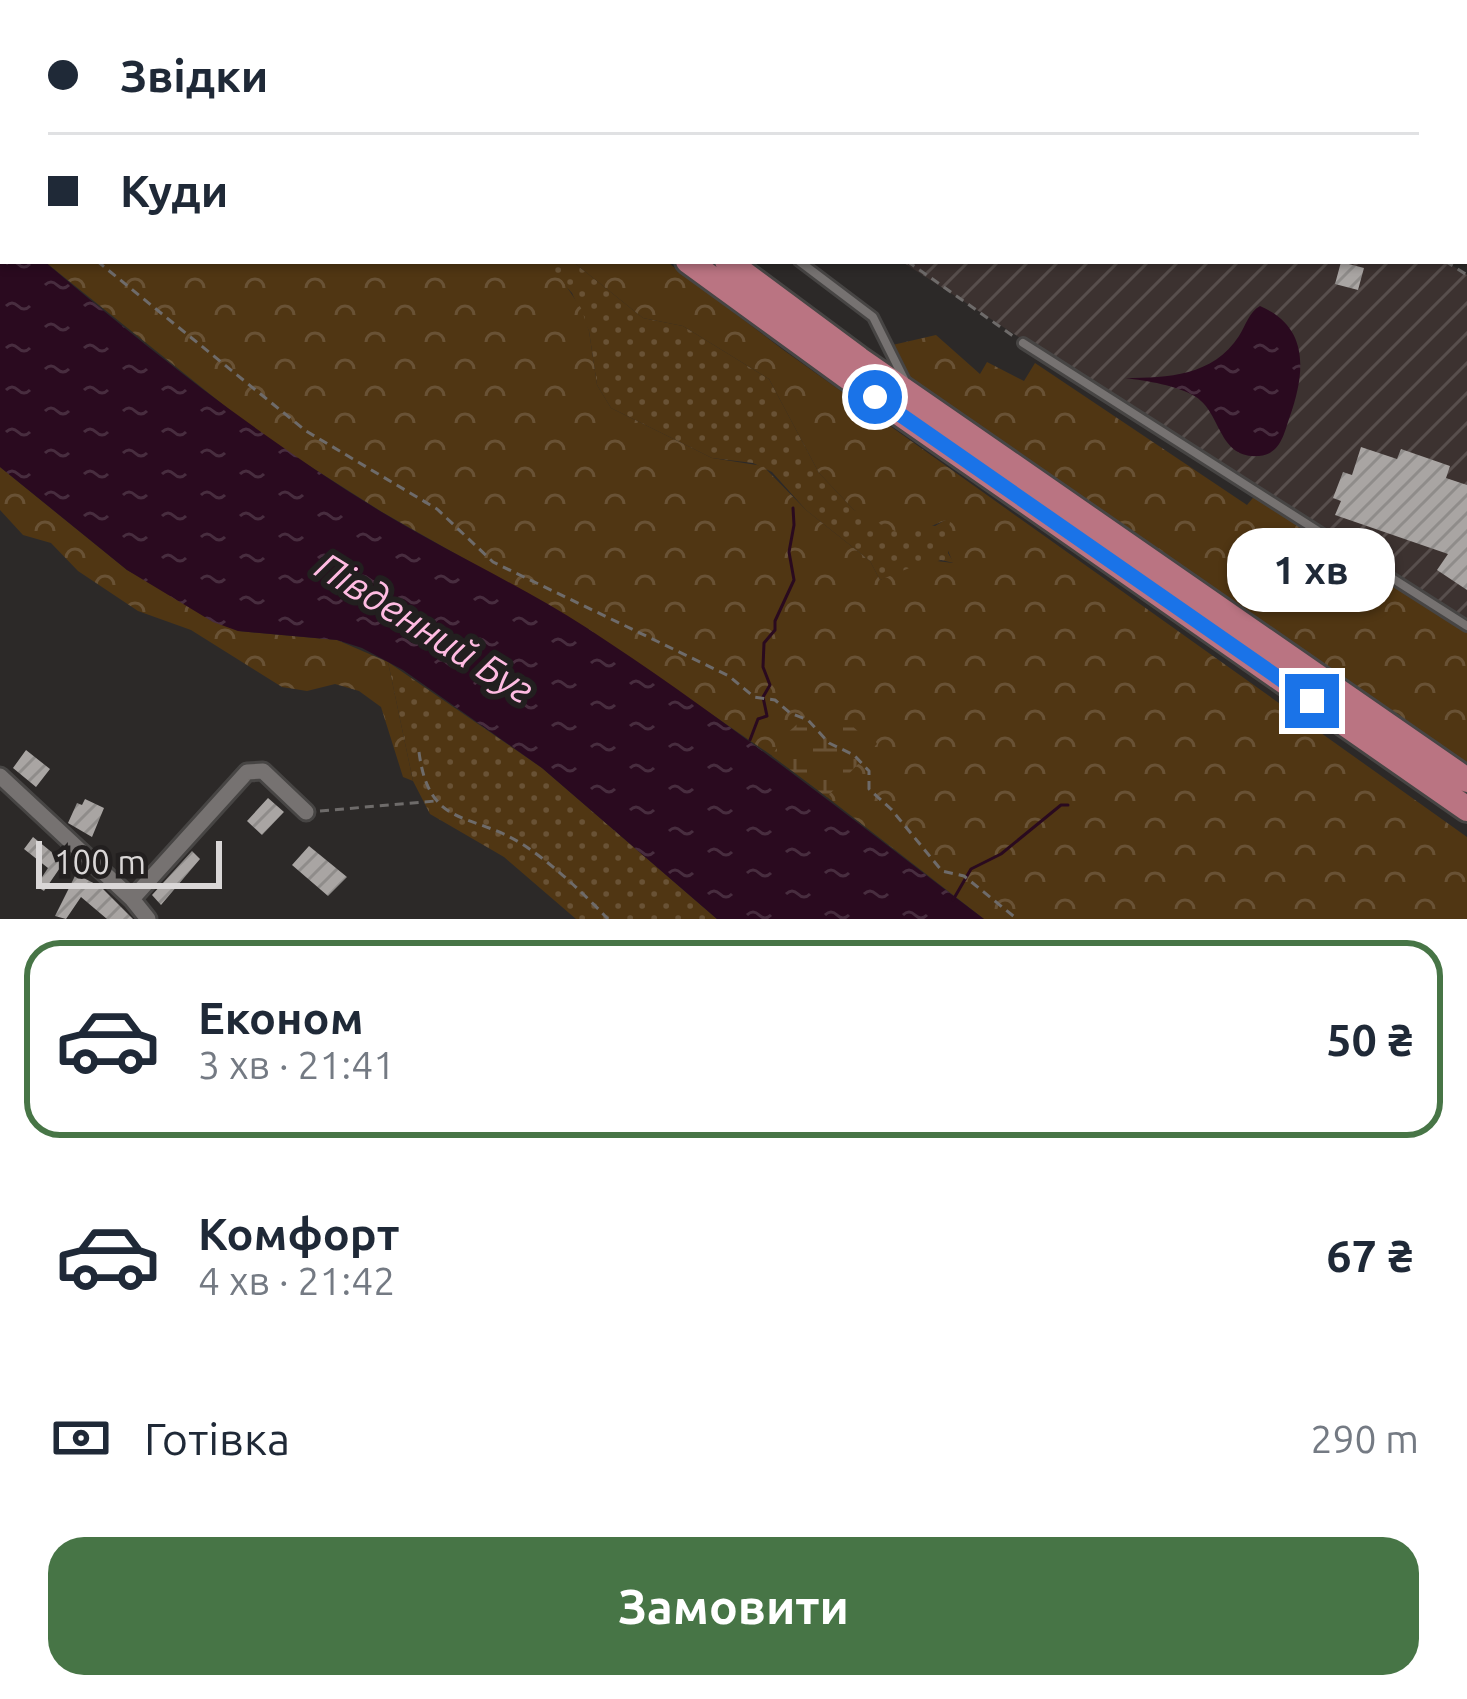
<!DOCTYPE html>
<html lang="uk">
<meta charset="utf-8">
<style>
body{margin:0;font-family:Ubuntu,sans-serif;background:#f2f2f3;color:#1f2937;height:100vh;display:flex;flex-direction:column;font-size:45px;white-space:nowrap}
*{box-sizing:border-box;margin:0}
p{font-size:39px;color:#747a83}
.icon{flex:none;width:66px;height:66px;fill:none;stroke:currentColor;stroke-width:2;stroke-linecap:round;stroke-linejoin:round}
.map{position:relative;height:919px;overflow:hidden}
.sheet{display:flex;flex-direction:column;background:#fff;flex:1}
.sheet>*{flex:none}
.hud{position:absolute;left:0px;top:0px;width:1467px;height:264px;box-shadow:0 3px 9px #0004;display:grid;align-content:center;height:264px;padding:0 48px;background:#fff}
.scale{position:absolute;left:36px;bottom:30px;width:186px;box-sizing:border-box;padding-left:12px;border:6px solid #dad7d7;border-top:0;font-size:33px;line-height:42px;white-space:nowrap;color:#dad7d7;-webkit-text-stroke:9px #221f1f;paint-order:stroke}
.end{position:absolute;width:54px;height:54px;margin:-27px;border:15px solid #1a73e8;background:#fff;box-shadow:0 0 0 6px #fff}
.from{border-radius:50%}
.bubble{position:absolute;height:84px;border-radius:36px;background:#fff;box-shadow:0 3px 9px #0004;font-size:39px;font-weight:700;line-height:84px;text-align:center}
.hud b{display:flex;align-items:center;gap:42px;height:114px;font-size:45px}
.hud b+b{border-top:3px solid #e0e1e3}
.hud i{width:30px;height:30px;background:#1f2937}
ul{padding:21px 0 0;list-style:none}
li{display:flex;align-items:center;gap:36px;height:198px;margin:0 24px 18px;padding:0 24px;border:6px solid transparent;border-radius:36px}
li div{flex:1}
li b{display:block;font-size:45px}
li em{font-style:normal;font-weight:700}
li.active{border-color:#477546}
li>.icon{width:108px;height:108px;stroke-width:1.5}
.pay{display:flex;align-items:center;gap:30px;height:132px;padding:0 48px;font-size:45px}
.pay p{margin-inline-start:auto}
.action{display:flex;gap:24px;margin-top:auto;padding:24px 48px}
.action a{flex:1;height:138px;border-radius:36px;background:#477546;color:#fff;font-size:48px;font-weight:700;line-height:138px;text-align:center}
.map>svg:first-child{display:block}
.industrial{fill:url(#industrial-furrows)}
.grass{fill:url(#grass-dots)}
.forest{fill:url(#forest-crowns)}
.wetland{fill:url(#wetland-marsh)}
.water{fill:url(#water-ripples)}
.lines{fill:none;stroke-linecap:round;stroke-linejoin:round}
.stream{stroke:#2a0a1f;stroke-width:3}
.building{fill:url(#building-hatch)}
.service-casing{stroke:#474544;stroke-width:14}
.minor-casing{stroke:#474544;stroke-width:21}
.trunk-casing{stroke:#474544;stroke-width:30}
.path{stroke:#6e6b6a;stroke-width:3;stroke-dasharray:9 6;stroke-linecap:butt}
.service{stroke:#767271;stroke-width:8}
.minor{stroke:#767271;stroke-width:15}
.trunk{stroke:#ba7482;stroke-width:24}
.route{stroke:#1a73e8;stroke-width:15}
.labels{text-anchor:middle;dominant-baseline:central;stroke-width:12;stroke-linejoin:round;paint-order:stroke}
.water-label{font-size:39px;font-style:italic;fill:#ffbbe2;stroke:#221f1f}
</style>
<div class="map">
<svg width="1467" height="919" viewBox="0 0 1467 919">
<defs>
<pattern id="industrial-furrows" width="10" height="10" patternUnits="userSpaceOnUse" patternTransform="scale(3)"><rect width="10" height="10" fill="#3c3230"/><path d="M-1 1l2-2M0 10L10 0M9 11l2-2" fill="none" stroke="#584f4d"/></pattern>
<pattern id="grass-dots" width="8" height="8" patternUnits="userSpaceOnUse" patternTransform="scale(3)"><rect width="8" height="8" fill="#503613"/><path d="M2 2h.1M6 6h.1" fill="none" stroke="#695235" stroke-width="1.8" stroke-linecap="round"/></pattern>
<pattern id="forest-crowns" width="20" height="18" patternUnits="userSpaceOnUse" patternTransform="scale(3)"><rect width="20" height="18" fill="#503613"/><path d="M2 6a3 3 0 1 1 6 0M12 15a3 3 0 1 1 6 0" fill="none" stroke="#695235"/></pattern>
<pattern id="wetland-marsh" width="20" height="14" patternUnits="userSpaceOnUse" patternTransform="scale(3)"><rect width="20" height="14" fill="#503613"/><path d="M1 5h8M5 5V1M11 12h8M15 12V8" fill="none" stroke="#695235"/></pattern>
<pattern id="water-ripples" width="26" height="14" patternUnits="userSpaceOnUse" patternTransform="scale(3)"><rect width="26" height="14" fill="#2a0a1f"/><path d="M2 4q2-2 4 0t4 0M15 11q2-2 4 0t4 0" fill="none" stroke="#482d3f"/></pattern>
<pattern id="building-hatch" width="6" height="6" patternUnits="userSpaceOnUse" patternTransform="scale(3)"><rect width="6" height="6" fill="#a9a5a3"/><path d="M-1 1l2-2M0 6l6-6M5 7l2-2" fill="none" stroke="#8f8c8a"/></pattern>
</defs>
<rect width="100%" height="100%" fill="#2c2928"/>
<path class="industrial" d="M901,261H1445L1467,275V626Z"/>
<path class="grass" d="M542,261H572L643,318L683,326L769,379L819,473L854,510L935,526L952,516L948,553L954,563L941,560L880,580L870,561L806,510L772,472L753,463L712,458L611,408L597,385L589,331L572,293Z
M388,662L542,768L717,919H576L504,857L430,814L413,781Z"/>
<path class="forest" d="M0,0L220,3H3V225Z
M44,261H542L562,280L581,308L589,331L597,385L611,408L712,458L763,466L806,510L870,561L880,580L929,560L953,563L945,543L951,518L919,531H895L854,510L819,473L769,379L683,326L643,318L572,261H666L782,349L1467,837V919H984L787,766L586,628L382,512L297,458L241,419Z
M936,335L980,374L987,362L1024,381L1035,363L1247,505L1257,493L1467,626V763L905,380L888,346Z
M0,467L127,570L238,631L337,640L388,662L413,781L403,777L381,707L359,691L335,684L307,691L282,687L191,630L138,611L78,571L51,543L23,535L0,510Z"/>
<path class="wetland" d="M813,710C835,711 852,724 867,740L874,738L877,744L827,797L772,756L784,736Z"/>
<path class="water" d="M0,222L3,261H44C150,351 261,438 380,511C448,552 520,585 587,628C725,718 853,820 984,919H717L542,768L403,670L362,648L337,640L238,631L213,622L127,570L0,467Z
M1260,306C1310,327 1305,373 1290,416C1284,433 1281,454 1259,456C1218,459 1222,414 1196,397C1177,385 1147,381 1125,378C1168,378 1213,376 1239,336C1246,325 1249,312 1260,306Z"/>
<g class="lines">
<path class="stream" d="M467,0L470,3
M750,740L758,719L767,716L763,697L770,685L763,667L764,643L775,630V621L794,580L789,552L794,525L793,508
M953,900L971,869L1001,854L1061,805H1068"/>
</g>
<path class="building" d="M1341,262L1364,268L1358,290L1335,284Z
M1361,447L1397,459L1401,449L1450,466L1446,478L1467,485V590L1437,570L1448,554L1335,515L1341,501L1333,498L1343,472L1352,475Z
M26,750L50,769L36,787L13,768Z
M268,798L284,812L262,835L247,821Z
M85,799L104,808L92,837L68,823L77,803L82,805Z
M33,837L64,862L44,891L36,886L48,868L24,849Z
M309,846L347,877L328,896L292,865Z
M192,851L200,859L161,905L152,895Z
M76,874L101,887L133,919H107L81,897L66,919L55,916Z"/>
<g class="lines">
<defs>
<path id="service" d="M799,261L873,317L904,379
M1023,343L1467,626"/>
<path id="minor" d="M0,776L132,899L148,919
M132,899L247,772L263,771L306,812"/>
<path id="trunk" d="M408,0L410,3
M441,0L444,3
M688,261L846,376L1467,809
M727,261L859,359L1467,780"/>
</defs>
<use href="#service" class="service-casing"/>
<use href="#minor" class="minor-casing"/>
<use href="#trunk" class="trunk-casing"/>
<path class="path" d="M241,0L242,3
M610,0L612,3
M742,0L745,3
M995,0L999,3
M1068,0L1072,3
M1220,0L1223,3
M878,3L879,0
M0,162L3,166
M97,261L306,431L437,509L493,562L729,676L754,697L775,700L790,713L808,720L829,743L854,755L869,771V789L891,809L942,871L964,876L1017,919
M907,261L1013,336
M1445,261L1467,275
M419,752C429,829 470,811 522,844C553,864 583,893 608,919
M320,811L435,801"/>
<use href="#service" class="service"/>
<use href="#minor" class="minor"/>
<use href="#trunk" class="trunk"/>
</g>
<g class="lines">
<path class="route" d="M875,397L1312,701"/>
</g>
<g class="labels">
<g class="water-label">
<text transform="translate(425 627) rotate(32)">Південний Буг</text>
</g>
</g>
</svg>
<div class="scale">100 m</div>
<i class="end from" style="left:875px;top:397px"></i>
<i class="end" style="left:1312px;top:701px"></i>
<div class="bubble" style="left:1227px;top:528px;width:168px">1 хв</div>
<div class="hud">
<b><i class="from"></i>Звідки</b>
<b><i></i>Куди</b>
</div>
</div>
<section class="sheet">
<ul>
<li class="active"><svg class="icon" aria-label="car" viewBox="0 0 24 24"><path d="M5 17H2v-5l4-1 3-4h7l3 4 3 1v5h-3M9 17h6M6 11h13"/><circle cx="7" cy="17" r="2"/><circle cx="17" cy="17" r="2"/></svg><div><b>Економ</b><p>3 хв · 21:41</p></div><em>50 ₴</em></li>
<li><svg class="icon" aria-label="car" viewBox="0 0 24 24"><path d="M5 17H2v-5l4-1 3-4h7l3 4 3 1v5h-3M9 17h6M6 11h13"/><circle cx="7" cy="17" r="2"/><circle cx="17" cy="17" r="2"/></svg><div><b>Комфорт</b><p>4 хв · 21:42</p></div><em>67 ₴</em></li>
</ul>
<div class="pay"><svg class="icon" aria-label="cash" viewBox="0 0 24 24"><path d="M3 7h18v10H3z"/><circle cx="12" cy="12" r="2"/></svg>Готівка<p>290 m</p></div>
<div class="action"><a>Замовити</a></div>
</section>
